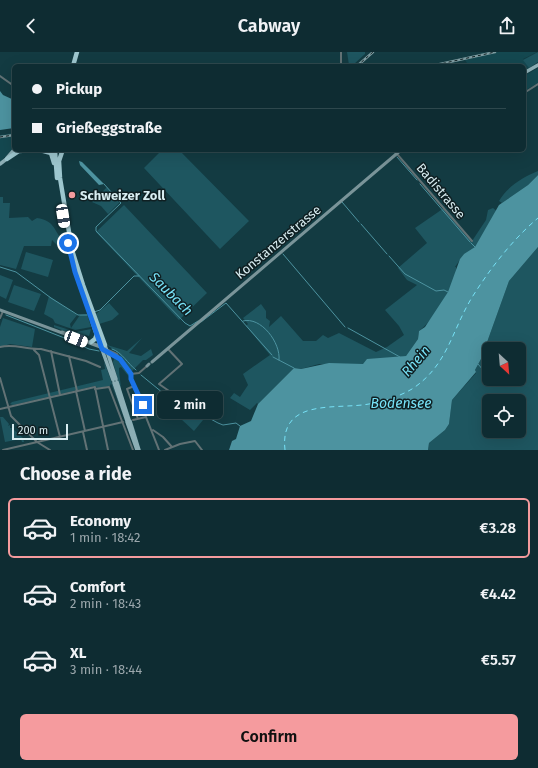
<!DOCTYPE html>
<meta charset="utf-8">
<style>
body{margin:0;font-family:"Fira Sans",sans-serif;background:#17343a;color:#f1f3f6;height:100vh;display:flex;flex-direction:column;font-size:15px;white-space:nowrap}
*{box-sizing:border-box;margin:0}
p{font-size:13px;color:#9ba7ac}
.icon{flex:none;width:22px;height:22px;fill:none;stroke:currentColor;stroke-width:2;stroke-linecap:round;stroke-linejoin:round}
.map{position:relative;height:398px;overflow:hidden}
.side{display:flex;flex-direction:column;background:#0e2c32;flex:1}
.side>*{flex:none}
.hud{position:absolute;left:12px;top:12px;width:514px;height:88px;border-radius:6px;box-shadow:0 4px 16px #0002,0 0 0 1px #2e484d;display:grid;align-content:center;height:88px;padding:0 20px;background:#0e2c32}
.needle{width:26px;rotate:154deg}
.buttons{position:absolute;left:482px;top:290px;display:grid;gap:8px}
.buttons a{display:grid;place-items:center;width:44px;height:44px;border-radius:6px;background:#0e2c32;box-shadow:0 4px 16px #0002,0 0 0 1px #2e484d;font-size:20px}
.scale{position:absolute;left:12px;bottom:10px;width:56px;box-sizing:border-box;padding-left:4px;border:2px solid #d8edf1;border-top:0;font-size:11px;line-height:14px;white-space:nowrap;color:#d8edf1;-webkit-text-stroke:3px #0f1f22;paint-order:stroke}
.end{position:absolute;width:18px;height:18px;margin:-9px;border:5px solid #1a73e8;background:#fff;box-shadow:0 0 0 2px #fff}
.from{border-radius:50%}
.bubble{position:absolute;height:28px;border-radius:6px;background:#0e2c32;box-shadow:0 4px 16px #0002,0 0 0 1px #2e484d;font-size:13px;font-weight:600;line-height:28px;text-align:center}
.car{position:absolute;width:12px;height:24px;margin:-12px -6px;border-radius:5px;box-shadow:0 0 3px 1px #0007;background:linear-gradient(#fff 24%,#345 0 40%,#fff 0 76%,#345 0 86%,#fff 0)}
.hud b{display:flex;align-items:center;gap:14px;height:38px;font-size:15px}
.hud b+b{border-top:1px solid #2e484d}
.hud i{width:10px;height:10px;background:#f1f3f6}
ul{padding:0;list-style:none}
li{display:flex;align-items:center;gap:12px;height:60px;margin:0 8px 6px;padding:0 12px;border:2px solid transparent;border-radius:6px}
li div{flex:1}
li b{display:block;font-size:15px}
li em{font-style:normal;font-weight:600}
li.selected{border-color:#f59b9e}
li>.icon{width:36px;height:36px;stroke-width:1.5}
h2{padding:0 20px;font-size:18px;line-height:48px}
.primary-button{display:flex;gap:8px;margin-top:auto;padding:8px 20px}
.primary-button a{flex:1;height:46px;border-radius:6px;background:#f59b9e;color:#111;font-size:16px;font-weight:600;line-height:46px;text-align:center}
header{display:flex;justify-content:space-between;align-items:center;height:52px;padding:0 20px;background:#0e2c32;font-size:18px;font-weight:600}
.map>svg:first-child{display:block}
.built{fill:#144850}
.green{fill:#1e5660;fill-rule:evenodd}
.water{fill:#4d93a0}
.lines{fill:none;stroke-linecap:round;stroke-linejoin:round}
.stream{stroke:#4d93a0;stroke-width:1}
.ferry{stroke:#77e2f7;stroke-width:1;stroke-dasharray:5 4;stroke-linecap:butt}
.street{stroke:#627275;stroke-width:2}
.secondary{stroke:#7a9499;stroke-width:3}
.primary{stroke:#8caeb5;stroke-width:3.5}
.highway{stroke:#9dc6ce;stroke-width:4.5}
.rail-casing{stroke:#7e9ca1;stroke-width:2.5}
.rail{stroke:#0f1f22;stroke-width:1;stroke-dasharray:3;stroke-linecap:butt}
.route{stroke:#1a73e8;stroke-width:5}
.poi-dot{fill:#f59b9e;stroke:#0f1f22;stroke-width:1.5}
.labels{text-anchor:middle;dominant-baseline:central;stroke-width:3;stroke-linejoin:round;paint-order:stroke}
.street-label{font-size:13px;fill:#d8edf1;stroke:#0f1f22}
.poi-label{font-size:13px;font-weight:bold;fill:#d8edf1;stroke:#0f1f22;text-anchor:start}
.water-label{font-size:14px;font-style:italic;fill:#77e2f7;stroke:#0f1f22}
</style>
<header><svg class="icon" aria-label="back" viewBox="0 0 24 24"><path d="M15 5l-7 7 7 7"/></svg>Cabway<svg class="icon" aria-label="share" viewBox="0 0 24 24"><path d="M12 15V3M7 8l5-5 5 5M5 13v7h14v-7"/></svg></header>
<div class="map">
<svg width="538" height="398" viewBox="0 0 538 398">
<rect width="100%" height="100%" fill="#133b42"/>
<path class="built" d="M490,0H537L523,7L529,16L524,18V14H469L465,8L437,14H426Z
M538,16V31L526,38L524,24Z
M14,81L12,87L14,96L0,110V83Z"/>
<path class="green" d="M347,0H365V2L354,12L349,13Z
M538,0V10L529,16L523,8Z
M162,98H179L249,169L220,197L144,116Z
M538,119V123L528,133L502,151L499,149C507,135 523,125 538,119Z
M107,135L120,150L108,162L101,154L92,150Z
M0,145H3V151H10L9,166L28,165L32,169L37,166C54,169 53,176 62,188L57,193L52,188L51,194H24L16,217L0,213Z
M124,153L207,241L179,268L96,180Z
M444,156L472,189L486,168L488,158L493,156L500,162L470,203L464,202L455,215H456C458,230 432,270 419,279L418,287L406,304L363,312H319L301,317L294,316L258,352L257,351L250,358L230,346L234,341L240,345L248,333L243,322L270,303L246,274L248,272L243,266L261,252L266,259V266L270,269L269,275L281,264L303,289H316L323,283L328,286L339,281L376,300L387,295L404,283L399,274L385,258L417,233L407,228L398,216L427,191L415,176Z
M538,195V398H428L429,391L445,378L449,372L452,348L476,321L475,318L481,307L509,229ZM489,297H519V327H489ZM489,349H519V379H489Z
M26,200L53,208L48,225L21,217Z
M0,223L13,228L6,247L0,244Z
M14,233L41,242L34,259L8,250Z
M49,244L77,263L70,272L71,276L80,263L87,262L91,275L75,278L55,271L53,267L44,262Z
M109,251L119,262L112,268L99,272L96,262Z
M3,266L35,277L32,295L10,292L0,295V275Z
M54,273L76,280L91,277L89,284L85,283L84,285L87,286L84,287L54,275Z
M142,286L129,301L141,304L151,297L153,303L146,308H143L132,319L127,315L118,301L107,293L127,299Z
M114,307C120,307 130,320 130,326L121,315L119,316C119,324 121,330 121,339L142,398L123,347L113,310Z
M104,309L136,398L111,331L110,334L98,336L95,334L13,353L10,352L12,350L103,328L101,318L105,317Z
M171,352L203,368L194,379L168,355Z
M0,365H3L9,372L8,374L10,373V376H12L11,378L13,377L23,386L24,390H22L21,387L5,390Z"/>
<path class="water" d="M0,39L3,43L14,48V76L0,78Z
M79,109L82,110L104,132L99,133L80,113Z
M538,123V195L509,229L481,307L475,318L476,320L452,348L449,372L445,378L429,391L428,398H229L232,389L236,387L240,374L251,369L258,352L294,316L301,317L329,311L363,312L367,307L406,304L418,287L419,279L425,275L448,240L460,207L464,202L475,195L499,153L528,133Z"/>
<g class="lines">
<path class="stream" d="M391,98L394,101
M397,105L417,128
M104,132L121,151L96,175V179L185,271L190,274L198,269
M420,132L470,190
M342,150L359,170
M361,172L387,202
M471,191L475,195
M283,202L345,275
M389,204L405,222L436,239L444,238L448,240
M0,215L16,220L51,246L78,263H87
M94,260L100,258L134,224H139
M6,263L67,287L89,297L99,299
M243,269C261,264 281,291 279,308
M201,270L226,251L272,303
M348,276L400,305
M112,297C122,300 128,312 136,318
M273,305L294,316
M478,312L489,325
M141,323L163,341L218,371L223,373L236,371L240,374
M491,327L498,333"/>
<path class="ferry" d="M285,398C279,345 337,358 369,352C383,350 400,344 412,337C447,314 451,281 471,247C489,218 512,188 538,166"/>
<path class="street" d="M341,0V14
M0,24L14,34
M524,41L538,32
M397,102L472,189
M0,266L3,259
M0,295C15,291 25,298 41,297L86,309L100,315
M102,297L119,306
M106,297L117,302L131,322L139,321L147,314
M168,297L182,312L159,332L182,348
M34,298L39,303L60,385
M51,299L60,343
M69,304L77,339
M131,322C130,327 155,387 159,398
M0,326L11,364L37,390L50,398
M134,334L127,337L138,367
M95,337L109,335L133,398
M76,339L85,379
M0,357L95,335L108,398
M133,368L146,365
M153,378L163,385L172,395
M83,380L87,398
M3,398L123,370
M165,398L180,392L195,389L202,398"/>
<path class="secondary" d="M0,258L103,296
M62,280L102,295
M152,310L401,98
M147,314L149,312"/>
<path class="primary" d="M524,21L538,13
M7,106L14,98
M0,112L9,105
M100,292L113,328
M105,293L116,327
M117,330L129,368
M114,331L127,369
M130,369L139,398
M127,370L137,398"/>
<path class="highway" d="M73,14L77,0
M40,98L51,101L54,111
M55,99L57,126
M62,100L59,109L60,126L72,198L83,233L105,293
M7,107L19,99L34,98
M93,271L100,292
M91,290L95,287L97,282"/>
<defs>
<path id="rail" d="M357,14L373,0
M431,14L495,0
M0,85L14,83"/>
</defs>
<use href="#rail" class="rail-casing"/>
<use href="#rail" class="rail"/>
</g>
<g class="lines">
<path class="route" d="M68,191L75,220L102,297L120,307L131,322V327L143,353"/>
</g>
<circle class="poi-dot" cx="72" cy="143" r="4"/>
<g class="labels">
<g class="street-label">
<text transform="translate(441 139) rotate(50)">Badistrasse</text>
<text transform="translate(278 190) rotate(-40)">Konstanzerstrasse</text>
</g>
<g class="poi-label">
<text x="80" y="143">Schweizer Zoll</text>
</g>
<g class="water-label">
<text transform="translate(171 242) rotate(45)">Saubach</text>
<text transform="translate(416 309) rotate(-50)">Rhein</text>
<text x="401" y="351">Bodensee</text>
</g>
</g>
</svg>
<div class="buttons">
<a><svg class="needle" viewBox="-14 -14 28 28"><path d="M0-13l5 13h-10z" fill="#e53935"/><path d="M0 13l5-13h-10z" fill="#9ba7ac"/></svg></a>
<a><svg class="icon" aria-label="locate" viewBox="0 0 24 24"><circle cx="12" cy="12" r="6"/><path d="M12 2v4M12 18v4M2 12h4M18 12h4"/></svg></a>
</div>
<div class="scale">200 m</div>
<i class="end from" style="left:68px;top:191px"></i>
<i class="end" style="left:143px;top:353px"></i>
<div class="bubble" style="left:157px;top:339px;width:66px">2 min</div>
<i class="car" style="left:63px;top:164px;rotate:171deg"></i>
<i class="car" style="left:76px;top:287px;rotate:111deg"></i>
<div class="hud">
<b><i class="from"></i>Pickup</b>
<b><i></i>Grießeggstraße</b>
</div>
</div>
<section class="side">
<h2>Choose a ride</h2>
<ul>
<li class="selected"><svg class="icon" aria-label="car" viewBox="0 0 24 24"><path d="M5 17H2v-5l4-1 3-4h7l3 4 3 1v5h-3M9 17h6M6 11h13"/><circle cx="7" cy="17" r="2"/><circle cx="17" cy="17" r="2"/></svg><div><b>Economy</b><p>1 min · 18:42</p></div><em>€3.28</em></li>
<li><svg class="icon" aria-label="car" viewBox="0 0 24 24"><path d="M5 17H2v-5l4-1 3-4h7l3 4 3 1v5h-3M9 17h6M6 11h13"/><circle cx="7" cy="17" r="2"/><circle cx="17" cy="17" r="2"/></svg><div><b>Comfort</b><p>2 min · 18:43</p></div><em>€4.42</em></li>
<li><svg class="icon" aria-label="car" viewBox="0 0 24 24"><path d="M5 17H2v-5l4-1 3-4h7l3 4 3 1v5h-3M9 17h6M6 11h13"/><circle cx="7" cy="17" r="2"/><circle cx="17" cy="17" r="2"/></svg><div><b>XL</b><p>3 min · 18:44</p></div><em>€5.57</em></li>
</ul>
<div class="primary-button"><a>Confirm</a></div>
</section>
